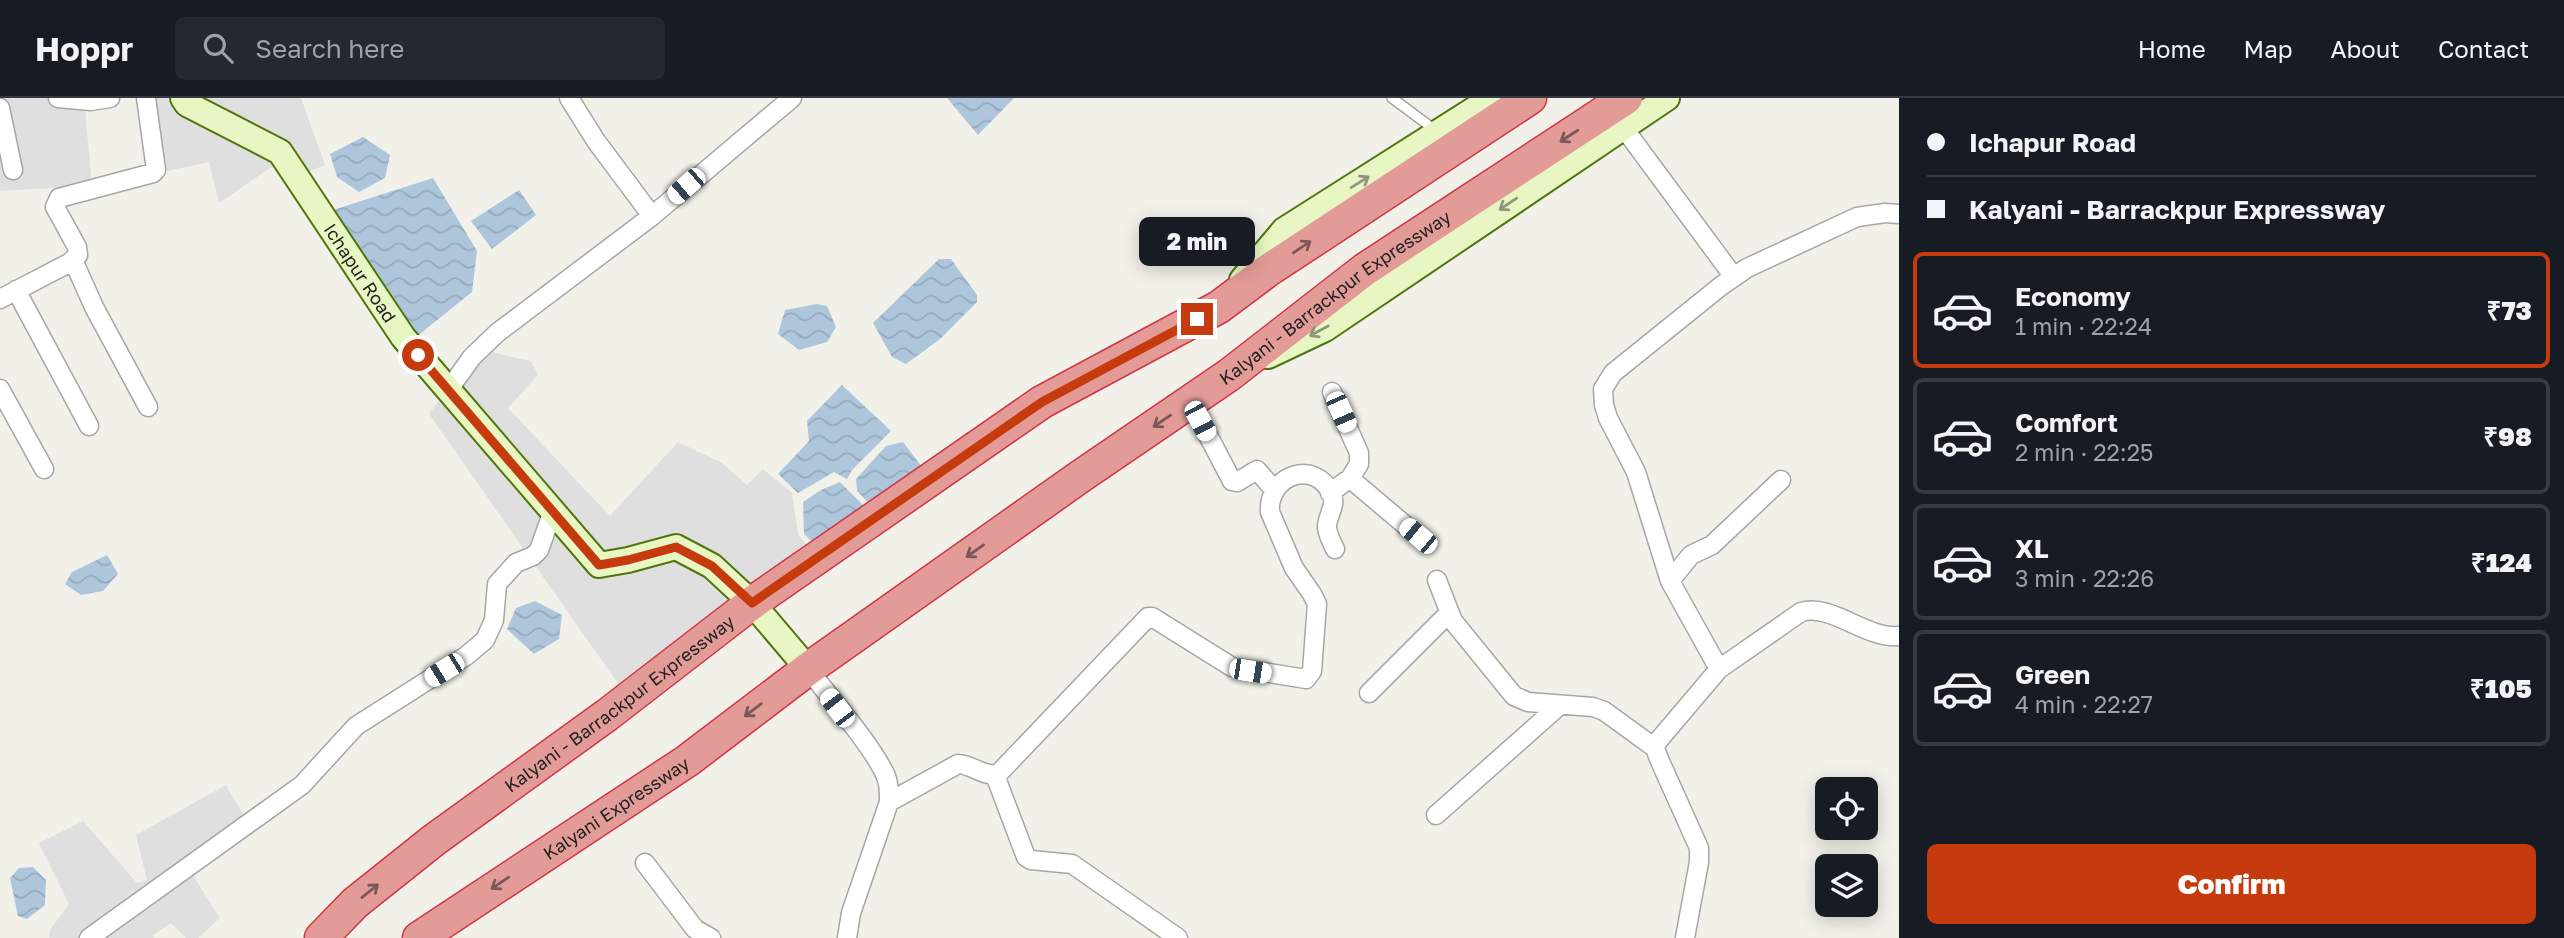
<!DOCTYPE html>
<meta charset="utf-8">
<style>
body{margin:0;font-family:"Golos Text",sans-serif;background:#242831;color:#f1f3f6;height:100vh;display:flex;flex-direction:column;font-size:26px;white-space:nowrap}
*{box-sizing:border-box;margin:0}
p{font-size:23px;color:#9ea1a6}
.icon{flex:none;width:38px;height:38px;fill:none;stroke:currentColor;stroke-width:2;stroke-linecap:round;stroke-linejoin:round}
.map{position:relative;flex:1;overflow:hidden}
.sheet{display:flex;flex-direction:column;background:#171b24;width:665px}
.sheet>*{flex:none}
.top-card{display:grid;align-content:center;height:154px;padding:0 28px;background:#171b24}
.tools{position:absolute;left:1815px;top:679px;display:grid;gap:14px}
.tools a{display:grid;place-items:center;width:63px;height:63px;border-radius:10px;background:#171b24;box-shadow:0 4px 18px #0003;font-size:35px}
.end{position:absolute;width:32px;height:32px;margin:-16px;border:9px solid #c63b0d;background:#fff;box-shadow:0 0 0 4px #fff}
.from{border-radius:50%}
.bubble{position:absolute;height:49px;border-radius:10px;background:#171b24;box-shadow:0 4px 18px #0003;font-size:23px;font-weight:800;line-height:49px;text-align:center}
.car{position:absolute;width:21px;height:42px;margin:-21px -10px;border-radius:9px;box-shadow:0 0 5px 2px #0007;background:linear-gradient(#fff 24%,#345 0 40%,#fff 0 76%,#345 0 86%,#fff 0)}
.top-card b{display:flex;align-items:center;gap:24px;height:66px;font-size:26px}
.top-card b+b{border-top:2px solid #363941}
.top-card i{width:18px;height:18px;background:#f1f3f6}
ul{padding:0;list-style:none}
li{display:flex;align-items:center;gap:21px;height:116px;margin:0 14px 10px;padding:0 14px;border:4px solid #363941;border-radius:10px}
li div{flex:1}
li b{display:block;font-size:26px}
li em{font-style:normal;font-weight:800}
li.current{border-color:#c63b0d}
li>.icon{width:63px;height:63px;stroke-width:1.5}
.button{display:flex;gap:14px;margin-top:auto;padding:14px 28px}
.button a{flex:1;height:80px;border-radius:10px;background:#c63b0d;color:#fff;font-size:28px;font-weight:800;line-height:80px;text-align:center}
header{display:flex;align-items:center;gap:42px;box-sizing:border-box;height:98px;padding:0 35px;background:#171b24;border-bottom:2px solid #363941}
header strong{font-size:33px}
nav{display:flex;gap:38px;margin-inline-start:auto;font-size:24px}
.search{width:490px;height:63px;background:#242831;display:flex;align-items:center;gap:18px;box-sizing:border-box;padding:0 24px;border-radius:10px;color:#9ea1a6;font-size:26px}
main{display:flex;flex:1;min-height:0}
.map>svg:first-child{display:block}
.residential{fill:#e0dfdf}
.water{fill:url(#water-waves)}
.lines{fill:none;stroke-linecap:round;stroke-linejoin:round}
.lane-casing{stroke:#a6a6a6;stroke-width:12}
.street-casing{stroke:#a6a6a6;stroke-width:21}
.secondary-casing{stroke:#50750c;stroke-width:28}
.highway-casing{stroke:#d13544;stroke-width:35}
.lane{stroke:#fff;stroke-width:9}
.street{stroke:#fff;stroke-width:18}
.secondary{stroke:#e7f6c2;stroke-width:24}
.highway{stroke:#e39b97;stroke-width:32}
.oneway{stroke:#795857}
.oneway2{stroke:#8e977a}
.route{stroke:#c63b0d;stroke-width:9}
.labels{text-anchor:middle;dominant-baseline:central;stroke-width:5;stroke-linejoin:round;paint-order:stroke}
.street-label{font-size:18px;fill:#222;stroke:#fff}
</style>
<header>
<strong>Hoppr</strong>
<div class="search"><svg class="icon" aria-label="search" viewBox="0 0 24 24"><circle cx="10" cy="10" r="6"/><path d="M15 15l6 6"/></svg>Search here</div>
<nav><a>Home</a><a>Map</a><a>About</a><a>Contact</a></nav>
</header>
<main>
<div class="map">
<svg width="1899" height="840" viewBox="0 0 1899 840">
<defs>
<pattern id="water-waves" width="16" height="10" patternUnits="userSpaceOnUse" patternTransform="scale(1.75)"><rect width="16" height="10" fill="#adc6dc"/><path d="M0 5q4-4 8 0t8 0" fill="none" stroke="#95aabc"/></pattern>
</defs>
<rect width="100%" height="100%" fill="#f1f1e9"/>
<path class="residential" d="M0,0H84L92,88L0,93Z
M151,0H179L279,64L219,105L209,64L167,73Z
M192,0H301L325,67L305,75Z
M477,251L531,263L538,277L508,310L610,418L678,344L722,365L747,387L763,371L792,395L798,436L819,463L624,594L429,316Z
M226,687L250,728L189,771L220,820L198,840H186L171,825L153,837L154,840H49L50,832L69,806L39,745L83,723L137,785L147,782L136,737Z"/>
<path class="water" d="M947,0H1014L978,37Z
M363,39L390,57L385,80L359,94L337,79L330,56Z
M433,80L477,153L472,194L416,239L330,113Z
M519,92L536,117L492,151L471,123Z
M939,161H951L977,197V204L940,241L906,266L892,259L873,225Z
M817,206L827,208L836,229L827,244L799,252L778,236L785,212Z
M842,287L891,333L852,372L847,381L834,374L798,395L778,376L809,343L807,323Z
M903,344L929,378L887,424L857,393L856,381L886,348Z
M840,384L869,413L822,453L804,436L803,404L821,392Z
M107,457L118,476L103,493L81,497L65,486L72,474Z
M535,503L562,517L559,541L534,556L507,531L516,510Z
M33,769L46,782L45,807L27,821L18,818L10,780L19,770Z"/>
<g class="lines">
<defs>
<path id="lane" d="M1392,0L1435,32"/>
<path id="street" d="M58,0L91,3L110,0
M569,0L596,43L652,118
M0,10L13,72
M1623,29L1734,179
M73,162L94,209L148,309
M16,192L89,328
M0,201L69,165L78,157L77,149L55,109L59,100L153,75L156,72L146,0
M0,291L44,371
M449,291L472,259L497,235L652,118L792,0
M1332,294L1359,355V366L1349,382
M1190,303L1232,383L1237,384L1257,372L1275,393
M1330,395L1346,383H1353L1418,438
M1437,482L1453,523L1514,598L1528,604L1593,609L1604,613L1655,650
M1670,483L1691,457L1712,447L1781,382
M808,571C831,601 866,640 883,672C889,682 889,692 889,704L851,815L847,840
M1719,571L1670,483L1636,374L1608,320L1604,307L1603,291L1613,275L1721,188L1747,170L1857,119L1885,115L1899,116
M1369,595L1449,515
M995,677L1026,759L1031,762L1072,766L1178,840
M889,704L958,666C972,666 986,681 999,675L1148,519H1152L1232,569L1306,581L1312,573L1317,506L1312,496L1294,470L1270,414C1267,378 1315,359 1332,397C1337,407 1326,420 1327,430C1328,437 1332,445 1335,451
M1436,717L1560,607
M645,765L695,831L711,840
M89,840L302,687L356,628L466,558L485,542L494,522L497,486L516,465L533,458L539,452L553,413
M1685,840L1699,764V750L1659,661L1655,650L1658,643L1719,571L1801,514C1832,505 1865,541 1899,538"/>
<g id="secondary">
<path id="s1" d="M183,0L187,6L280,54L403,239L599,467L628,462L676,449L712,468L752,505L808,571"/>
<path d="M1242,182L1284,132L1492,0"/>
<path d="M1268,258L1325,231L1667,0"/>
</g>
<g id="highway">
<path id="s2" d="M321,840L355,805L434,742L607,617L752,505L1042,304L1219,209L1267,173L1530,0"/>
<path id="s3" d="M419,840L687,663L808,571L1081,378L1229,277L1364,172L1626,0"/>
</g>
</defs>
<use href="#lane" class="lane-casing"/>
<use href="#street" class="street-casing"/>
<use href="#secondary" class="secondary-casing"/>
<use href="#highway" class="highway-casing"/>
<use href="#lane" class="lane"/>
<use href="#street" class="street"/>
<use href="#secondary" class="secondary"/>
<use href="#highway" class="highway"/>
</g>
<defs><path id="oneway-shaft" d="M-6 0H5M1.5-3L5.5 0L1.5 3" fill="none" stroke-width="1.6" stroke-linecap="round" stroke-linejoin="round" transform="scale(1.75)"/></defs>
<g class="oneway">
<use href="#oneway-shaft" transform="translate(1569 38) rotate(147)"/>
<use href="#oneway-shaft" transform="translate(1302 149) rotate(-34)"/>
<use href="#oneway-shaft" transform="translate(1162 323) rotate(146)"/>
<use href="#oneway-shaft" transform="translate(975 453) rotate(145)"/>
<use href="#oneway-shaft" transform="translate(753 612) rotate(143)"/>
<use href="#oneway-shaft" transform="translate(500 785) rotate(146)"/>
<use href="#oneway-shaft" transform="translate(370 793) rotate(-39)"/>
</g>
<g class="oneway2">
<use href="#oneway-shaft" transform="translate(1360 84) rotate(-32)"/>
<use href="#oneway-shaft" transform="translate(1508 106) rotate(146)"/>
<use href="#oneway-shaft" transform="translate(1319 233) rotate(152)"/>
</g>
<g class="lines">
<path class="route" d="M418,257L599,467L628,462L676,449L712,468L752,505L1042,304L1197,221"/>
</g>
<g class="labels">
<g class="street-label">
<text stroke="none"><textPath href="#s1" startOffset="257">Ichapur Road</textPath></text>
<text stroke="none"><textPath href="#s3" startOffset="1118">Kalyani - Barrackpur Expressway</textPath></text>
<text stroke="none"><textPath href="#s2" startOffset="380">Kalyani - Barrackpur Expressway</textPath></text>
<text stroke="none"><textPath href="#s3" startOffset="236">Kalyani Expressway</textPath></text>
</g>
</g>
</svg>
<div class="tools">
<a><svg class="icon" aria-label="locate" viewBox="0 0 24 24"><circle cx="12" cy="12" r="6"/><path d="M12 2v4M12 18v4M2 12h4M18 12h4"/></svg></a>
<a><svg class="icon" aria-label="layers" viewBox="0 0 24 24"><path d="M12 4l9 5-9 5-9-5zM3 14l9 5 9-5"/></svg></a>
</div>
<i class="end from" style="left:418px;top:257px"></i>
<i class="end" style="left:1197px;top:221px"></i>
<div class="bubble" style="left:1139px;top:119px;width:116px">2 min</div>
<i class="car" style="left:686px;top:88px;rotate:229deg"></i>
<i class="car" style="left:1341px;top:314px;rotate:156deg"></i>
<i class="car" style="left:1200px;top:323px;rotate:152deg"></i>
<i class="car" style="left:1418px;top:438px;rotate:310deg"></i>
<i class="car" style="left:444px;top:572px;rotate:238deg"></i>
<i class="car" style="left:1250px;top:573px;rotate:99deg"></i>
<i class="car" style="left:837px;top:610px;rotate:323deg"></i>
</div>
<section class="sheet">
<div class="top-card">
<b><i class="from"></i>Ichapur Road</b>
<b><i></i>Kalyani - Barrackpur Expressway</b>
</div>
<ul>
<li class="current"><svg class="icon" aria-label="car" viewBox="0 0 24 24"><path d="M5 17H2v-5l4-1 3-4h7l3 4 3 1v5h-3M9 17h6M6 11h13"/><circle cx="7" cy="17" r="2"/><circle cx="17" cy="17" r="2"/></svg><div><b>Economy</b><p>1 min · 22:24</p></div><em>₹73</em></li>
<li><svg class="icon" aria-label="car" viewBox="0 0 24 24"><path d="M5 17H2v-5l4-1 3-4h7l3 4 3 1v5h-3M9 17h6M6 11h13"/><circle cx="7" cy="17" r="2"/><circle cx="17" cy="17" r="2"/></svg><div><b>Comfort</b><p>2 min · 22:25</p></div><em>₹98</em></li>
<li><svg class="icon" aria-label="car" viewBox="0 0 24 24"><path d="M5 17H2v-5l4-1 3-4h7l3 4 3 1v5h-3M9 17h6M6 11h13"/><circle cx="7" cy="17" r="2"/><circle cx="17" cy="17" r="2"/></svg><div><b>XL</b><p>3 min · 22:26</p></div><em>₹124</em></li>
<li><svg class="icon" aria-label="car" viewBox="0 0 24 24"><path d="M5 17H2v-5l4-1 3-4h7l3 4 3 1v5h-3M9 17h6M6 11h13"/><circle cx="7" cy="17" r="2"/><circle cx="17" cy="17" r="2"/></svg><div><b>Green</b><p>4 min · 22:27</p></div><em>₹105</em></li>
</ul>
<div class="button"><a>Confirm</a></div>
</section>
</main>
